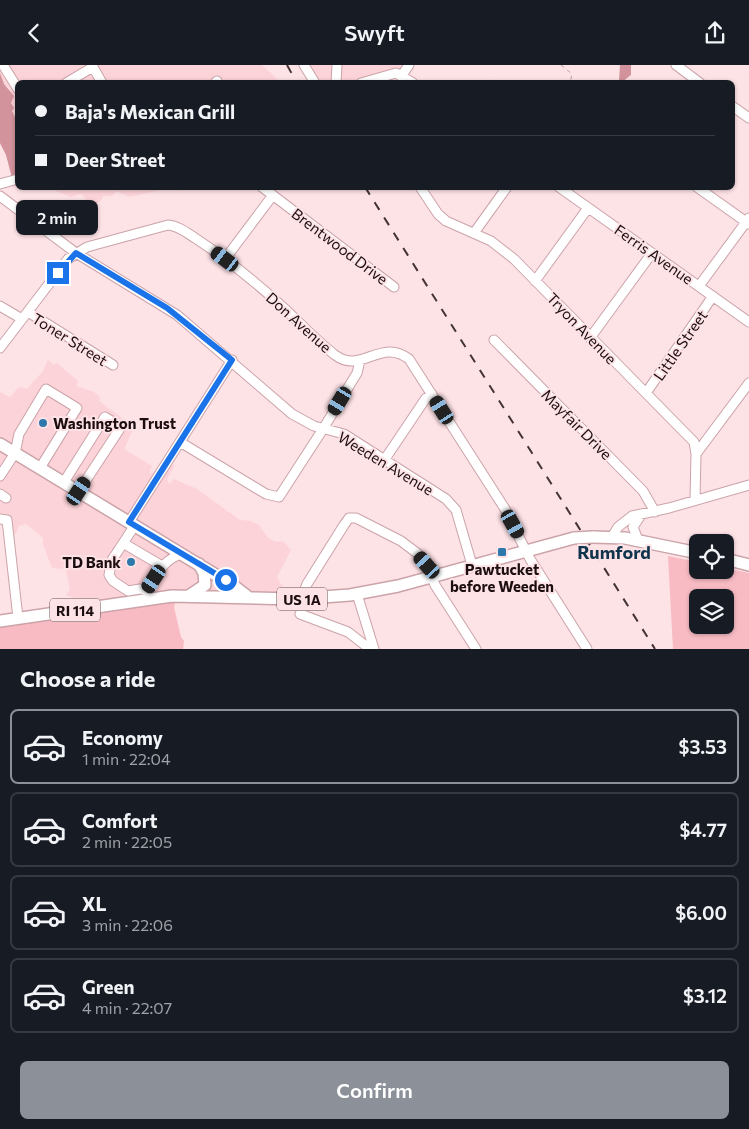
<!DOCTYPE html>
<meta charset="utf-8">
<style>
body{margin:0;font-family:Commissioner,sans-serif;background:#20242c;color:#f1f3f6;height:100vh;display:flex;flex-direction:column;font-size:19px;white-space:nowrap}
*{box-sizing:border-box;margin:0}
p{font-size:16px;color:#9ea1a6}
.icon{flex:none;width:28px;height:28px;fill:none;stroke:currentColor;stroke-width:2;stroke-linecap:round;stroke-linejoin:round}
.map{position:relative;height:584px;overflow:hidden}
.drawer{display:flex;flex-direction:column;background:#171b24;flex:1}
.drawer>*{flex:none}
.banner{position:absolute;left:15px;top:15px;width:720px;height:110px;border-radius:8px;box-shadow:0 1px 4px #0004;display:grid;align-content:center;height:110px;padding:0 20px;background:#171b24}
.buttons{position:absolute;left:689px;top:469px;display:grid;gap:10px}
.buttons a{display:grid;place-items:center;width:45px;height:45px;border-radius:8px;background:#171b24;box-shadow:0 1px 4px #0004;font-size:25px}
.end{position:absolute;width:22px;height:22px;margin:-11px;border:6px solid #1a73e8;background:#fff;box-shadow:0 0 0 2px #fff}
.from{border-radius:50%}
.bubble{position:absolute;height:35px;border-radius:8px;background:#171b24;box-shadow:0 1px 4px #0004;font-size:16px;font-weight:600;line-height:35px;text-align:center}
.car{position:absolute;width:15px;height:30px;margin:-15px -8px;border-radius:6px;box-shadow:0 0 4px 1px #0007;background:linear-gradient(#222 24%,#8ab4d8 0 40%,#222 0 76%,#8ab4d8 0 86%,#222 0)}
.banner b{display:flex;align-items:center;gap:18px;height:48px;font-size:19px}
.banner b+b{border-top:1px solid #363941}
.banner i{width:12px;height:12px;background:#f1f3f6}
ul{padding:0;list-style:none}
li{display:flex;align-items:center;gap:15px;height:75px;margin:0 10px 8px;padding:0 10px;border:2px solid #363941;border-radius:8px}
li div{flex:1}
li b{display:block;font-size:19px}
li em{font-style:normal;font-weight:600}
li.current{border-color:#8c9099}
li>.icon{width:45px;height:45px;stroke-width:1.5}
h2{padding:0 20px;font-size:22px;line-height:60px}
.button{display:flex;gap:10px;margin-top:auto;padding:10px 20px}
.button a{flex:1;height:58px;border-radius:8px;background:#8c9099;color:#fff;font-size:20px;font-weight:600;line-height:58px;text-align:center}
header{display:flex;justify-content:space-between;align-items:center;height:65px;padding:0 20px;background:#171b24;font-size:22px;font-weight:600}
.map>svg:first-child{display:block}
.built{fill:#fcd3d8}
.green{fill:#f8bbc4;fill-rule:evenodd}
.forest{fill:#d2939c}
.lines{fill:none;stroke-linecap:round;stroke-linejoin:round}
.minor-casing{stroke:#cba3a8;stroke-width:11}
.major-casing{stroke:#cba3a8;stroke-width:14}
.path{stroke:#b8a1a5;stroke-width:1;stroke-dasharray:4 4;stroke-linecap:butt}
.minor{stroke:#fff;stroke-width:9}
.major{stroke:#fff;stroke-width:11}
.rail{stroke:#433335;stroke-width:2;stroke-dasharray:9 9;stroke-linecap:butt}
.major-bridge-casing{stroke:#cba3a8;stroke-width:14;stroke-linecap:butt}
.major-bridge{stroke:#fff;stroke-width:11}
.route{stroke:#1a73e8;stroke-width:6}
.poi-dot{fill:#2d79ac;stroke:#fde2e6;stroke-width:2}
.labels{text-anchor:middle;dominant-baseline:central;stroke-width:4;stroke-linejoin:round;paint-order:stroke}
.shield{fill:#fde2e6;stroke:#604e50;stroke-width:1}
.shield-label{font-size:14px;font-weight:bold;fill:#1c0e10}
.street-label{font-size:15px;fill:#1c0e10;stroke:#fde2e6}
.poi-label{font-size:15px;font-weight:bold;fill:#1c0e10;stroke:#fde2e6;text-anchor:start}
.quarter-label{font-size:18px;font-weight:bold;fill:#0f344c;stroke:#fde2e6}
</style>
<header><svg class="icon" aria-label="back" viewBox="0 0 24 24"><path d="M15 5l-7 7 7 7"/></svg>Swyft<svg class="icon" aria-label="share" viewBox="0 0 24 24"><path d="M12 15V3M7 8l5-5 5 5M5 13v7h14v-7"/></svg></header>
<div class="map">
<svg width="749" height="584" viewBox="0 0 749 584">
<rect width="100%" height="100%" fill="#fde2e6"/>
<path class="built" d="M0,0H262L280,17L18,18L17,56L12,46L9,23L4,19L0,8Z
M299,0H409L406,6L417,14L418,17L400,12L368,17H309Z
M49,123L182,122V123L180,126L170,123L129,132L116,126L112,131H103L101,136L89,142L85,141L86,134L81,129L71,132Z
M48,295L54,300L57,298L78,316L76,321L94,327L100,332L99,336L134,362L124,384L152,401L149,409L155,407L165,394L168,399L175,400L167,414L169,419L174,414L197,424L240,455L251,456L259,460L268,473L276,477L283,476L291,485L277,512L286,528L58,543L77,534L66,530L70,524L66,504L52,503L43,479V473L26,459L19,461L15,470L10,468L0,455V327L10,332L19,322L27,324L43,306Z"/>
<path class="green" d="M668,491L697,497L698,505H725V503L749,508V584H673ZM698,532H725V560H698Z
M176,534L174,542L181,572L184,576L183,584H0V555Z"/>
<path class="forest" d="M620,0H631V10L622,17L619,16Z
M0,8L4,19L14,31L11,38L14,43L12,46L17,56V116L13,117L6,90L0,78Z"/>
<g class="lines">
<defs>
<path id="minor" d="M3,0L18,24
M304,0L315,18
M676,0L700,18
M402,10L409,0
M66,18L93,2L102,18
M215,18L217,16
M336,18L337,0
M361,18L396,8L413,18
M732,41L749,53
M0,119L18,114
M262,122L394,222
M420,122L438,149L446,156L491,176L514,194L694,377L696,389L695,435
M559,122L749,257
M697,122L749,159
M0,131L76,188L177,250L292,349L314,361L344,369L446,434L456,445L472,500
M474,168L507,122
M225,194L273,130
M535,216L588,143
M699,221L749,153
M0,241L22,254
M28,247L113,300
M590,273L652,188
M494,275L643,426L655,447
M0,283L68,194L87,182L168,160C179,161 187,168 195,173C227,194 257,218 285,244C301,259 317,276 335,290C362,310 380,272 409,294L505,444L530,494L587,584
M646,328L713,231
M180,377L266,429L279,432L323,364L357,308L360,296
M696,389L749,318
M385,394L426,333L432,329
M0,411L15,388L19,369L46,324L77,343L40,403
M64,417L105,352L121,362L79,426
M0,429L6,433
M0,454L7,455L18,553
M129,457L232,295
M135,460L112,495L109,510L113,516L128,526L140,524L147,526
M612,472L618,462L632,451L669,443L749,420
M638,475L633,462L641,450
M123,478L162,501
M147,526C157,510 163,494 182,489
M357,529L374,584
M301,534L307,519L344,460L349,453H356L401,476L417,488L427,500L435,520L476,584
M300,549L348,567L370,584"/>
<path id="major" d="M0,379L234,521L247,531
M593,472L625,473L698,488
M725,494L749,500
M190,530L205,520L204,508L199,499
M0,556L172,531L295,534L350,530L398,521L574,473"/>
</defs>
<use href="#minor" class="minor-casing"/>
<use href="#major" class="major-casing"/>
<path class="path" d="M561,0L572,9L570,18
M492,18L495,14"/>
<use href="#minor" class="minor"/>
<use href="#major" class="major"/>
<path class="rail" d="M287,0L297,18
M365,122L655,584"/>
<defs>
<path id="major-bridge" d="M574,473L593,472"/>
</defs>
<use href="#major-bridge" class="major-bridge-casing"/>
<use href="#major-bridge" class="major-bridge"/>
</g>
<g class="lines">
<path class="route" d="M58,208L76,188L167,243L232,295L129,457L226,515"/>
</g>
<g class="poi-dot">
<circle cx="43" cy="358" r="5"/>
<rect x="497" y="482" width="10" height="10" rx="2.5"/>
<circle cx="131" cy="497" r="5"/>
</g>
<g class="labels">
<g class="shield">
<rect x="277" y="522.5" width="50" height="23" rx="4"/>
<rect x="50" y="533.5" width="50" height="23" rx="4"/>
</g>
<g class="shield-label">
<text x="302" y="534">US 1A</text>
<text x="75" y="545">RI 114</text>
</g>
<g class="street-label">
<text transform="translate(340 181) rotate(37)">Brentwood Drive</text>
<text transform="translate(654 189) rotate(35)">Ferris Avenue</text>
<text transform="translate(299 257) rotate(42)">Don Avenue</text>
<text transform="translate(582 263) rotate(46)">Tryon Avenue</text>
<text transform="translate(70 274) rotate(32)">Toner Street</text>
<text transform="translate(680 280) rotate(-55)">Little Street</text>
<text transform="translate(577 359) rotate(45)">Mayfair Drive</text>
<text transform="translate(386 398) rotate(31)">Weeden Avenue</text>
</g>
<g class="poi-label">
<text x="53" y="358">Washington Trust</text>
<text x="121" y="497" text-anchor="end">TD Bank</text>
<text x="502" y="504" text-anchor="middle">Pawtucket<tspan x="502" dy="17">before Weeden</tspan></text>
</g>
<g class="quarter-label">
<text x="614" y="487">Rumford</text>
</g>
</g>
</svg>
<div class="buttons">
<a><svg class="icon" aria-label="locate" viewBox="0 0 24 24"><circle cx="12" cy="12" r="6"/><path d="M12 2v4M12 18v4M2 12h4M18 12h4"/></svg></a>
<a><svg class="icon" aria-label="layers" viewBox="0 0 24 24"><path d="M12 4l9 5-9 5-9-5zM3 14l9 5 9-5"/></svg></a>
</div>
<i class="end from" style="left:226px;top:515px"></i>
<i class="end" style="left:58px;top:208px"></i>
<div class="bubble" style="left:16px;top:135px;width:82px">2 min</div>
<i class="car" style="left:225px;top:194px;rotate:307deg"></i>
<i class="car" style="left:340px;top:336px;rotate:211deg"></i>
<i class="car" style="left:442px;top:345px;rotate:328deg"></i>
<i class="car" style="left:79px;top:426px;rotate:33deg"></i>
<i class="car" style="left:513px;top:459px;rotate:151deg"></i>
<i class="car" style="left:427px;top:500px;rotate:318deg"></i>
<i class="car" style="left:154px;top:514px;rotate:213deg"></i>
<div class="banner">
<b><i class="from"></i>Baja's Mexican Grill</b>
<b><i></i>Deer Street</b>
</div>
</div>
<section class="drawer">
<h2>Choose a ride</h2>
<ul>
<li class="current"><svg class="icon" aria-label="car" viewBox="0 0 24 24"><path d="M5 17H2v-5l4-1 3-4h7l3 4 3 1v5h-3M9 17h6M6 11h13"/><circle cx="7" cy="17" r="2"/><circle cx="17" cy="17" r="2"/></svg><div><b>Economy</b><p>1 min · 22:04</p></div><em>$3.53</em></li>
<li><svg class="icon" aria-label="car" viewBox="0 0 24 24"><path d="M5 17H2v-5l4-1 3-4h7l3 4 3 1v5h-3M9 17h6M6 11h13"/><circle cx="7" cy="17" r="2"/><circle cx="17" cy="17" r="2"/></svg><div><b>Comfort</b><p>2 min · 22:05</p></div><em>$4.77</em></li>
<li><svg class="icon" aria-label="car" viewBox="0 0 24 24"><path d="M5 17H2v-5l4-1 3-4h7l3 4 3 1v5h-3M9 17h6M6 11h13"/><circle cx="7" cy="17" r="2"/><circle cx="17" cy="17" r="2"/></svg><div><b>XL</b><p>3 min · 22:06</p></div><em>$6.00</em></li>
<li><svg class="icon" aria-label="car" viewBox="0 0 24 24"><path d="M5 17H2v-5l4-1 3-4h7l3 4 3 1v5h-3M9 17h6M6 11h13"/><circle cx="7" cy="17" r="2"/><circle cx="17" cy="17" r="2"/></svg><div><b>Green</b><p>4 min · 22:07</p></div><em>$3.12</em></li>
</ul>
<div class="button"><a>Confirm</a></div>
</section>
